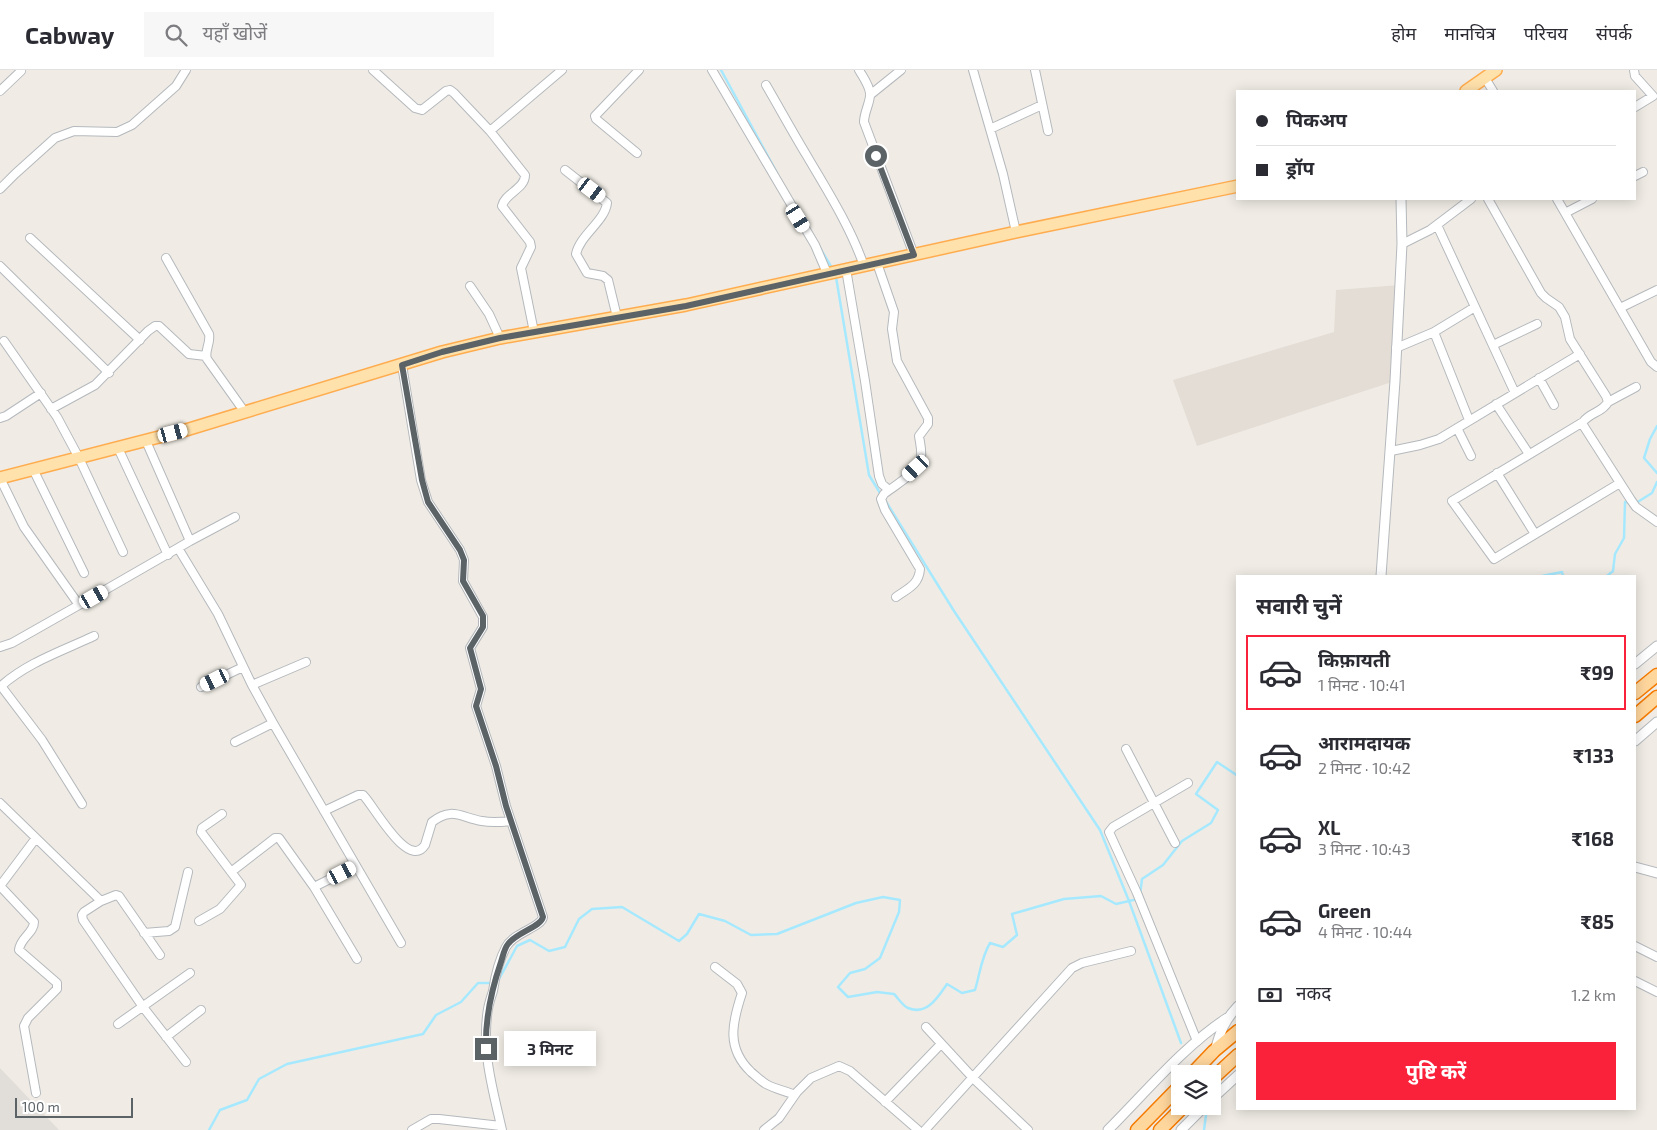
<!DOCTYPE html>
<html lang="hi">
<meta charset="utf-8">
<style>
body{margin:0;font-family:"Exo 2","Noto Sans Devanagari",sans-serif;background:#f7f7f7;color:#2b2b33;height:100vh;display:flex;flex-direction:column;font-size:19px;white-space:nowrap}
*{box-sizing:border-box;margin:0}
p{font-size:16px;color:#7c7c81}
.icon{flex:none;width:28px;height:28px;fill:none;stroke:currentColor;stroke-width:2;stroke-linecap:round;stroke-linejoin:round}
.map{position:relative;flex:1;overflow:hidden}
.side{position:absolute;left:1236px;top:505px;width:400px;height:535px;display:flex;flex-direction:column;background:#fff;border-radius:0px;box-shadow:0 2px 12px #0003}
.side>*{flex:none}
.hud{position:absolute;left:1236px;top:20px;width:400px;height:110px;border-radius:0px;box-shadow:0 2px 12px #0003;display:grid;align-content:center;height:110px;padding:0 20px;background:#fff}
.controls{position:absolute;left:1171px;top:995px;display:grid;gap:10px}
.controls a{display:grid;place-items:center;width:50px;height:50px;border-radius:0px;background:#fff;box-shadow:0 2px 12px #0003;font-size:25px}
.scale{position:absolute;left:15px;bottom:12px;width:118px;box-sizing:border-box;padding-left:5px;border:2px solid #5c6367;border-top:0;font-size:14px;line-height:18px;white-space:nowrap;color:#5c6367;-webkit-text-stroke:4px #fff;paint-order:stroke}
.end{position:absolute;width:22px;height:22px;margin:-11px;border:6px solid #5c6367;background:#fff;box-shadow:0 0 0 2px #fff}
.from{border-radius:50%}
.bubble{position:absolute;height:35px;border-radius:0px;background:#fff;box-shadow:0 2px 12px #0003;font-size:16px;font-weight:700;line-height:35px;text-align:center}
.car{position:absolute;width:15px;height:30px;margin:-15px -8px;border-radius:6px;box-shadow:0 0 4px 1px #0007;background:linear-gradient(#fff 24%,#345 0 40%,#fff 0 76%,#345 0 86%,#fff 0)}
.hud b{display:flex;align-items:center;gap:18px;height:48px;font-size:19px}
.hud b+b{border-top:1px solid #e1e1e2}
.hud i{width:12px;height:12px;background:#2b2b33}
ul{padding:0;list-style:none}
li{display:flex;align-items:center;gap:15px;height:75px;margin:0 10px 8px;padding:0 10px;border:2px solid transparent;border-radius:0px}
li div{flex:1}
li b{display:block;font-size:19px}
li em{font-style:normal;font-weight:700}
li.selected{border-color:#fa213a}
li>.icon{width:45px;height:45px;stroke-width:1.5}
h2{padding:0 20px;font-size:22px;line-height:60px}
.pay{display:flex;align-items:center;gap:12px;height:55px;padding:0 20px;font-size:19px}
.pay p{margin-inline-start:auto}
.cta{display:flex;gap:10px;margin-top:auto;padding:10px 20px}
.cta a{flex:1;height:58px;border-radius:0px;background:#fa213a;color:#fff;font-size:20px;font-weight:700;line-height:58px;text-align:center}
header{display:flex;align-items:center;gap:30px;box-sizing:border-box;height:70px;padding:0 25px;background:#fff;border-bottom:1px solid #e1e1e2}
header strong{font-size:24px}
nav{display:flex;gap:28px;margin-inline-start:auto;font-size:18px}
.search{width:350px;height:45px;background:#f7f7f7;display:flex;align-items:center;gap:12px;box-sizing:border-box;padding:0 18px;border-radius:0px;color:#7c7c81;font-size:19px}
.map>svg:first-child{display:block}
.industrial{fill:#e1ded9}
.education{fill:#e3ddd6}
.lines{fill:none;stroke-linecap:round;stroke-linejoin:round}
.stream{stroke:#a6e9ff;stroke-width:2.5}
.minor-casing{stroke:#b5b9bd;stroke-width:10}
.tertiary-casing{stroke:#b5b9bd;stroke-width:11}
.primary-casing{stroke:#ffac4f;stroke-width:14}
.trunk-casing{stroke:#f57a00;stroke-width:15}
.minor{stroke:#fff;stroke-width:8}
.tertiary{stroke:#fff;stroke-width:9}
.primary{stroke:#ffe1ab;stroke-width:11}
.trunk{stroke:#ffd69c;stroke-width:12}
.route{stroke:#5c6367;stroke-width:6}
</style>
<header>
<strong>Cabway</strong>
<div class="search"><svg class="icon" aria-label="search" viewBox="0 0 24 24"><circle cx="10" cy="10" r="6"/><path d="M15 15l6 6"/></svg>यहाँ खोजें</div>
<nav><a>होम</a><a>मानचित्र</a><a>परिचय</a><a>संपर्क</a></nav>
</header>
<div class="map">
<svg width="1657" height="1060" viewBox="0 0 1657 1060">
<rect width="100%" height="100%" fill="#f0ece5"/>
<path class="industrial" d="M0,998L59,1060H0Z"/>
<path class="education" d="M1399,215L1395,311L1197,376L1173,310L1334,262L1336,220Z"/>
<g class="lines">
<path class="stream" d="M721,0L777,103
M820,178L832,198
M836,207L869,405L880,423
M1657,356L1650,369L1644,388L1657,403
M885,430L954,541L1100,760L1129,831L1181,973
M1636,433L1652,423L1657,412
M1542,506L1562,502L1563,506
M1607,506L1613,501L1615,484L1624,468L1625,432L1631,433
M1140,825L1142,809L1163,795L1182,771L1211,753L1218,740L1196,724L1217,692L1238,706
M498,911L517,876L530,870L549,881L565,877L579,849L592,839L622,837L679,871L687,864L699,844L725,851L751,865L777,864L856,833L883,827L900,830L899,842L880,888L865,899L850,903L838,917L848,927L877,922L894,924C898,928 903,936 908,938C927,946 938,927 947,914L962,923L975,920C980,904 981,888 990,873L1003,877L1017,865L1012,844L1064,829L1101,826L1116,834L1138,829
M209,1060L220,1040L247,1030L259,1009L287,994L423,964L436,945L461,932L478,913H494
M1204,1060L1206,1045"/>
<defs>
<path id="minor" d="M373,0L415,38L422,40L446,21L450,20L454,23L490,61L525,105C525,119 505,123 502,136L530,172L531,177L521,198L534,262
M712,0L815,175L827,203
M859,0C863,7 869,15 870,23C871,31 864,42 864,52L914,185
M973,0L1003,104L1016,162
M1035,0L1048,61
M1634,0L1635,6L1653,26L1635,37
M1485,8L1493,21
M766,15C780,39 793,63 807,86C828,122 850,156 864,196
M0,21L21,1
M870,25L901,0
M990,59L1042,35
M490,61L562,0
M637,83L596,49L595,46L639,0
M565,100L607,133C605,151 580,165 576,184L587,203L603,206L608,210L617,247
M1635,106L1643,102
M0,119L15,104L55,68L74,61L117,62L132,55L176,16L186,0
M1488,129L1541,223L1546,228L1559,237L1565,247L1570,269L1606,326L1608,332C1602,343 1590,342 1583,352V355L1631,430L1636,437L1657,452
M1557,129L1651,292L1657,297
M1565,143L1592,129
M1437,155L1515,323
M30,168L140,270
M1402,174L1430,160L1471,129
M166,188L209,264C211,273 204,281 207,289L244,341
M877,193L894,242L892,259L897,291L928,348V354L919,366C920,373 922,380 921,387C920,402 895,415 884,424L881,429L885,440L920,499C919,515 907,519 896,527
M0,196L109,303
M846,199L865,311L879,406L882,414L889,420
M470,216L489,244L500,268
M1620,238L1657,220
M1434,262L1469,350
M4,271L57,347L79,388L123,482
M1493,275L1537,254
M1396,278L1434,262L1475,237
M402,295L421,410L428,432L460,480L464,490L463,511L483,547V557L470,578L481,619L476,636L496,696L506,736L543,847C541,858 514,862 506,877C499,890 495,907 493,921C491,927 489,933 488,939C481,981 493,1020 502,1060
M1539,308L1554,335
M1608,332L1636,317
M1496,334L1529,384
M51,339L95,315L148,261L155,256H159L189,284L206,286
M0,348L6,346L41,323
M1583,352L1452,431L1494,489L1620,413
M1457,358L1471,386
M146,371L190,471L178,478L218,544L252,615L273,653L401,873
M118,378L168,485
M1391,381L1420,375L1439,369L1580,284
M33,399L84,503
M1497,403L1535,464
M0,408L24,457L79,535
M190,471L235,447
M0,577L12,573L79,535L178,478
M252,615L306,592
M1,616L42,670L82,734
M0,617C26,593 62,581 94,566
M201,617L243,597
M235,672L273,653
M1126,679L1175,773
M1188,713L1113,757L1109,762L1137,823L1197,971
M0,733L36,768
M324,741L358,725H363C373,734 408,801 425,775L432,752C452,736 462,748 482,751C492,753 502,752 511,751
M231,802L275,768H279L314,817L357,889
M0,816L36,768L101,831L84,842L82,845L83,850L143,937L186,992
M0,816L34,852C34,863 20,868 19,880L57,913V919L28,948L24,956L36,1023
M314,817L356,796
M101,831L116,825L119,826L160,885
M199,851L220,839L241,815L201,762L202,758L222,744
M144,863L169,861L175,857L188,802
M1635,876L1657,887
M715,897L737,914L742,923C732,953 726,978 751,1002C756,1006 761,1011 766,1014C775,1019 786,1021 795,1025
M1635,911L1657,922
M118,954L190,903
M926,957L974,1009L1028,1060
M166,967L201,940
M885,1032L941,974
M412,1060L431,1049H439L501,1056
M764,1060L779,1048L797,1022L811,1008L839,996L850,1001L918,1060
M925,1060L1072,898L1082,893L1131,881"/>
<path id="tertiary" d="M1381,506L1395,311L1402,174L1401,129
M1635,594L1657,576
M1635,671L1657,652
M1635,797L1657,803
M1215,981C1220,962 1224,951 1238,936
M1212,1029L1238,1005
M1108,1060C1145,1023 1184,976 1227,948
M1181,1060L1205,1036"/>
<path id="primary" d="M1466,21L1496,0
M0,408L186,360L442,282L500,268L686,235L1016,162L1238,116"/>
<path id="trunk" d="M1635,623L1657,605
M1635,646L1657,627
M1192,1004L1214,981L1238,961
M1212,1009L1238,985
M1137,1060L1180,1016
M1160,1060L1184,1036"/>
</defs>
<use href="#minor" class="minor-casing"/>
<use href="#tertiary" class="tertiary-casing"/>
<use href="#primary" class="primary-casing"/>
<use href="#trunk" class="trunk-casing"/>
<use href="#minor" class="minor"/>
<use href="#tertiary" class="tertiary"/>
<use href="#primary" class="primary"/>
<use href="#trunk" class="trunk"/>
</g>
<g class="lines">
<path class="route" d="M486,979C485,949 491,921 501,892C503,886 504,879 508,874C517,862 541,857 543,847L506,736L496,696L476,636L481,619L470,578L483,557V546L463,511L464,490L460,480L428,432L422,410L402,295L442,282L500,268L686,236L914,185L876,86"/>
</g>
</svg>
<div class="controls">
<a><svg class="icon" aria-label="layers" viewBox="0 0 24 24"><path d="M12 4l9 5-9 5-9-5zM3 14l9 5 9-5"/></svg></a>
</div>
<div class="scale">100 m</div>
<i class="end from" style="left:876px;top:86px"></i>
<i class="end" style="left:486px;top:979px"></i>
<div class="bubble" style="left:504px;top:961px;width:92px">3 मिनट</div>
<i class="car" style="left:592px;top:120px;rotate:127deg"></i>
<i class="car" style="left:798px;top:148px;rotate:148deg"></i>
<i class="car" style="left:173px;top:363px;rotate:75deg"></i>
<i class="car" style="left:916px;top:398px;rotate:227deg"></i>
<i class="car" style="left:94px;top:527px;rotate:60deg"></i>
<i class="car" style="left:215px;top:610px;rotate:244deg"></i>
<i class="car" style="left:342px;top:803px;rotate:63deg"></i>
<div class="hud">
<b><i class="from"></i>पिकअप</b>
<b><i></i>ड्रॉप</b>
</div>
<section class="side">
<h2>सवारी चुनें</h2>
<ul>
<li class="selected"><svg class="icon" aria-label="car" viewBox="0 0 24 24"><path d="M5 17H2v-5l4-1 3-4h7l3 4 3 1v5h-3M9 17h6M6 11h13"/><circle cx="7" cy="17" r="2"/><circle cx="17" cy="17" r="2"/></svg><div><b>किफ़ायती</b><p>1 मिनट · 10:41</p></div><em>₹99</em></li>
<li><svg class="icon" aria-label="car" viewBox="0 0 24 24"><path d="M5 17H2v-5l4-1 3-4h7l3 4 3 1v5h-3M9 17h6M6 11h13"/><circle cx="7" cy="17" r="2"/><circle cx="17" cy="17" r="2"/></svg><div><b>आरामदायक</b><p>2 मिनट · 10:42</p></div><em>₹133</em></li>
<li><svg class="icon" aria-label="car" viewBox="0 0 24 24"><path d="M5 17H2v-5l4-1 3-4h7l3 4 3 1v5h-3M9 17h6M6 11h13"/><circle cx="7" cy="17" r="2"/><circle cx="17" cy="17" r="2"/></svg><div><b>XL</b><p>3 मिनट · 10:43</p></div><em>₹168</em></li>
<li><svg class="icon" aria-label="car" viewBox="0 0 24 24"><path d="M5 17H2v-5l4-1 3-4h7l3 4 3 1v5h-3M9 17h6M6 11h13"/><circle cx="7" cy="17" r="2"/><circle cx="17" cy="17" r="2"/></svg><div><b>Green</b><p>4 मिनट · 10:44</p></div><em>₹85</em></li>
</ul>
<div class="pay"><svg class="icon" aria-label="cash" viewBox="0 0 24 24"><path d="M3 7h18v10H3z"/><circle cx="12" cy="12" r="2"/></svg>नकद<p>1.2 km</p></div>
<div class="cta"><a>पुष्टि करें</a></div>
</section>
</div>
